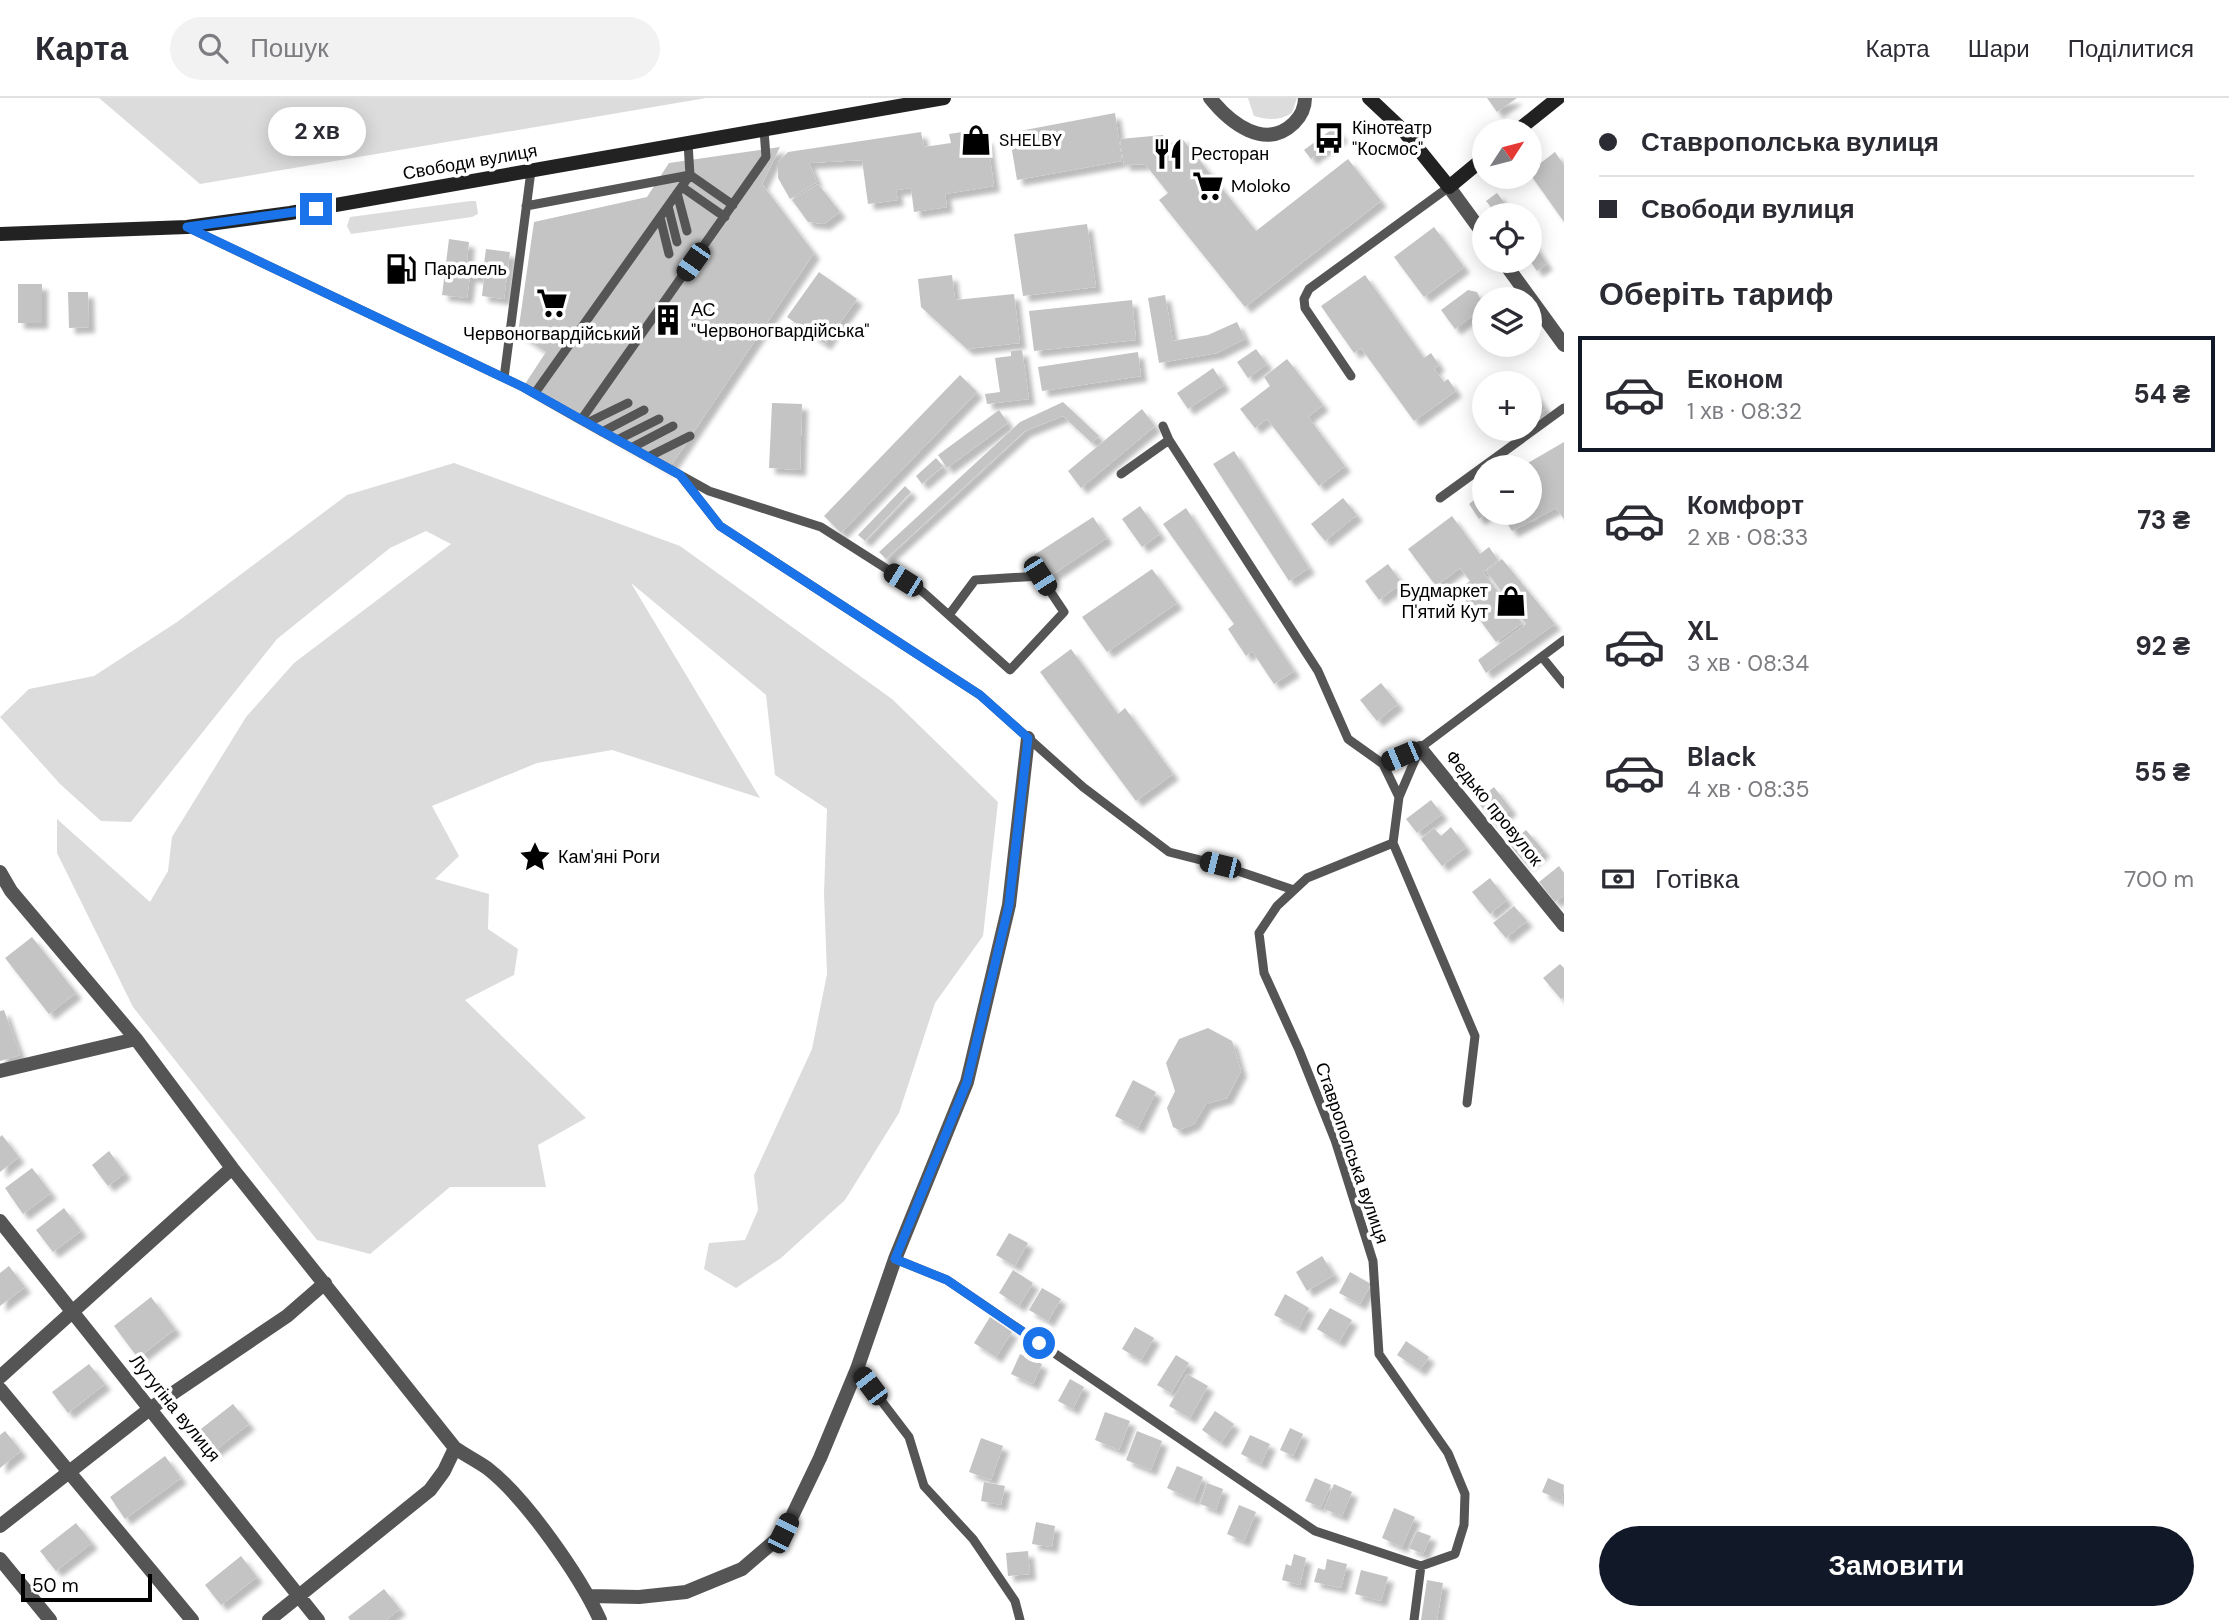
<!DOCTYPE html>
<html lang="uk">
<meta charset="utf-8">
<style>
body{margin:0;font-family:"DM Sans",sans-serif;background:#f2f2f3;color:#2b2b33;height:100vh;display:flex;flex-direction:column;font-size:26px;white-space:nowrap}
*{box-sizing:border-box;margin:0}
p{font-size:23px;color:#7c7c81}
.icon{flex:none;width:38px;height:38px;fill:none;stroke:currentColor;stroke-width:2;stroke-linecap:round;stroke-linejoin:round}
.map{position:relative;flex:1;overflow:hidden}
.panel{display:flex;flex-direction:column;background:#fff;width:665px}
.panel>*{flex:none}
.top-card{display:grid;align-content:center;height:154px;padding:0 35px;background:#fff}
.needle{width:46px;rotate:54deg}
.fabs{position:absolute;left:1472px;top:21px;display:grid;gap:14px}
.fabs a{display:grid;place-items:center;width:70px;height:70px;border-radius:50%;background:#fff;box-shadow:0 4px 18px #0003;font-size:35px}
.scale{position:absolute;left:21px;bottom:18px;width:131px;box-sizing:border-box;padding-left:7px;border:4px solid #000;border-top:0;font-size:19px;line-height:24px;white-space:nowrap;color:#000;-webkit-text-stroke:5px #fff;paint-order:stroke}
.end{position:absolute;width:32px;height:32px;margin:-16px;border:9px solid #1a73e8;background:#fff;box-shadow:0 0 0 4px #fff}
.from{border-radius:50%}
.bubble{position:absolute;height:49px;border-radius:24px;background:#fff;box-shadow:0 4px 18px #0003;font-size:23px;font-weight:700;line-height:49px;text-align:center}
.car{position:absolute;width:21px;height:42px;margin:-21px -10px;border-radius:9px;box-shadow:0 0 5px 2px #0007;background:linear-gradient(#222 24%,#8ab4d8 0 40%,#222 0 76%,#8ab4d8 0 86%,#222 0)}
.top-card b{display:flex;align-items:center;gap:24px;height:66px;font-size:26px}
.top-card b+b{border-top:2px solid #e1e1e2}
.top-card i{width:18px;height:18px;background:#2b2b33}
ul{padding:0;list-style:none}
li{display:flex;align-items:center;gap:21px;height:116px;margin:0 14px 10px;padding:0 21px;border:4px solid transparent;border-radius:0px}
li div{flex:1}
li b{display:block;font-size:26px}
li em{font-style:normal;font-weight:700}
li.current{border-color:#111827}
li>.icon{width:63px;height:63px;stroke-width:1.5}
h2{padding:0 35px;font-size:32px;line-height:84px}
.pay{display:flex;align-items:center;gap:18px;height:77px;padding:0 35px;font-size:26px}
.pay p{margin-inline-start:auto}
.button{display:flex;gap:14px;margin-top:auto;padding:14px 35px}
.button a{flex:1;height:80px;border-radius:42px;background:#111827;color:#fff;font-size:28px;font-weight:700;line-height:80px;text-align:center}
header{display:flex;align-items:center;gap:42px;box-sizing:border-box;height:98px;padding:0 35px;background:#fff;border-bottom:2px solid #e1e1e2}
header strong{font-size:33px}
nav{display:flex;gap:38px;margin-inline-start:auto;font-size:24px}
.search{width:490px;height:63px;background:#f2f2f3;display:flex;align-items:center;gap:18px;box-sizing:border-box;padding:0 24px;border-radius:38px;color:#7c7c81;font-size:26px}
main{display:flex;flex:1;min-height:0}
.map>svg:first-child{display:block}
.green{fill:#dcdcdc}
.building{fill:#c4c4c4;filter:url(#shadow)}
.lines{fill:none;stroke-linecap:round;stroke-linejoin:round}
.lane{stroke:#555;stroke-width:9}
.street{stroke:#555;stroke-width:14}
.secondary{stroke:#222;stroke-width:14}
.route{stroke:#1a73e8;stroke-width:9}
.labels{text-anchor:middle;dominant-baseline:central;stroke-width:7;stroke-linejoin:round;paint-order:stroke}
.poi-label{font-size:18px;fill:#000;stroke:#fff;text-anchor:start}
.street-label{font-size:18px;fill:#000;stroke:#fff}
</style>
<header>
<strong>Карта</strong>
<div class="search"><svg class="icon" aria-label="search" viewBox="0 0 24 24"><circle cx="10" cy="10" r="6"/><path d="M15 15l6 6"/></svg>Пошук</div>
<nav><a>Карта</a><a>Шари</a><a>Поділитися</a></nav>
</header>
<main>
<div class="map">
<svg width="1564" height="1522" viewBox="0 0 1564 1522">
<defs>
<filter id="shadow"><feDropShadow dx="6" dy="6" stdDeviation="2" flood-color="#0004"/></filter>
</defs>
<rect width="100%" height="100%" fill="#fff"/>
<path class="green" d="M99,0H706L200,86Z
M1248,0H1297L1292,15C1279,23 1268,22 1254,18Z
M470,103H476L478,116L472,119L351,136L347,128L350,119Z
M454,365L680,448L892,601L998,704L983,838L935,905L899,1015L845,1102L781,1160L736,1190L704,1171L709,1145L745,1142L758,1112L754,1077L812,951L827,876L824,795L827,711L775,677L766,597L631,485L760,700L612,652L537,665L432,708L459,758L435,781L489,796L488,831L518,851L514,877L465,902L586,1020L538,1047L546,1089H450L370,1156L317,1142L133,909L57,755V721L150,804L168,773L172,739L246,619L294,565L451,446L426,433L390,450L277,541L131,724L101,723L60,686L0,619L29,591L94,578L177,524L347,397Z"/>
<path class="building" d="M1487,0H1517L1497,14Z
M1115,15L1122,63L1017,82L1009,35Z
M1335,29L1342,38L1311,61L1304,52Z
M921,34L924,49L951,45L949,36L962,34L963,43L987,40L994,88L945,96L947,109L914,114L911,90L896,92L898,102L868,106L862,62L809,65L817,84L790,101L778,80V64L788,54Z
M1163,37L1164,52L1180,38L1256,133L1348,61L1381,103L1245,209L1159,102L1168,95L1145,66L1124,67L1120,41Z
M780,49L762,86L814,155L668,372L523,289L546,254L518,235L534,124L647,99L669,65Z
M1555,54L1564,67V124L1530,76V73Z
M818,86L840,114L824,126L808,124L792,102Z
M1497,95L1513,116L1511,117H1497L1486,103Z
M1087,126L1096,189L1023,198L1014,136Z
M1434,129L1464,169L1424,199L1394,159Z
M449,141L469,144L467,163L484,166L486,151L510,154L504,201L482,198L484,180L470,178L467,200L442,197Z
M1530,141L1547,166L1537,173L1530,163Z
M819,174L857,201L825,246L787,219Z
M952,177L955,202L1014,196L1020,245L967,251L921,209L918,181Z
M1365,177L1424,260L1431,255L1439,267L1434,271L1444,284L1448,281L1456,293L1414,323L1361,250L1354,255L1321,208Z
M18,186H42V225H18Z
M1468,192L1477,194L1484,209L1455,231L1441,212Z
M68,194H88L89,229L69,230Z
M1165,197L1173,243L1208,237L1237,224L1245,241L1217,255L1159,265L1148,200Z
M1132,202L1136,242L1034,253L1029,213Z
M1256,251L1267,266L1248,280L1237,264Z
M1022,252L1029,301L987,306L985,296L1000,294L995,260L1011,258V253Z
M1138,254L1141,278L1042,293L1038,269Z
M1287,261L1323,307L1308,319L1345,368L1319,388L1267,321L1255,330L1240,311L1270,288L1264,279Z
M1213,270L1224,287L1188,311L1177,295Z
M960,277L977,294L841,435L824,418Z
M1530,288L1546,311L1530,323Z
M1063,304L1099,338L1092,345L1063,318L1025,333L886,461L879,454L1020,324Z
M772,305L802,306L800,372L769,370Z
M1142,311L1155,328L1081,390L1068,373Z
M999,312L1008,325L947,370L938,357Z
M1564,344V421L1556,410L1512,433L1501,415H1530V369H1521Z
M1234,353L1309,470L1289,483L1213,366Z
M936,360L943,368L922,386L916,378Z
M905,388L911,394L865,443L858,437Z
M1484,394V415H1488L1479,421L1469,406Z
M1343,400L1357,417L1325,443L1311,426Z
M1140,408L1160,436L1142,449L1122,421Z
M1186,410L1294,573L1274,586L1252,553L1246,558L1228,531L1234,526L1163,426Z
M1452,418L1480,456L1489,449L1498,462L1483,474L1522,525L1496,544L1458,492L1470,483L1460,470L1436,488L1408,451Z
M1093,419L1107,440L1049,479L1034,457Z
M1502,461L1555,526L1486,575L1478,562L1526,526L1486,473Z
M1388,466L1402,485L1379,502L1365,483Z
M1152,471L1177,505L1107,554L1082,519Z
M1071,551L1118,616L1125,610L1173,676L1136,703L1040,574Z
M1381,585L1398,606L1377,623L1360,602Z
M1494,689L1511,711L1494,725L1477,703Z
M1431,702L1442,716L1417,735L1406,721Z
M1451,729L1466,749L1442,768L1421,741L1434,730L1441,738Z
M1526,732L1544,753L1527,767L1509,746Z
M1559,768L1564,775V797L1555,804L1539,784Z
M1490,780L1507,802L1490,816L1472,794Z
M1514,808L1527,823L1506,840L1493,825Z
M32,839L76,895L49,916L5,860Z
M1560,866L1564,870V899L1561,901L1543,880Z
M4,912L20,957L0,963V913Z
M1208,930L1232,943L1241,973L1227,1000L1206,1006L1194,1026L1179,1032L1173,1029L1167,1010L1175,993L1166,965L1179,941Z
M1133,982L1156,994L1138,1030L1115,1018Z
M2,1037L19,1059L0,1074V1039Z
M109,1053L125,1075L108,1088L92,1067Z
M32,1070L51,1095L23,1116L5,1090Z
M64,1110L81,1133L53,1154L36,1132Z
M1009,1135L1028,1145L1015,1168L996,1157Z
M1322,1158L1334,1177L1307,1193L1296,1174Z
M9,1168L25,1189L0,1208V1175Z
M1013,1172L1033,1185L1019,1208L999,1195Z
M1350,1174L1371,1186L1360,1206L1339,1195Z
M1042,1190L1061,1201L1048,1223L1029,1212Z
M1285,1196L1309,1210L1299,1230L1274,1217Z
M151,1199L175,1231L138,1260L114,1228Z
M1330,1210L1352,1222L1339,1244L1317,1231Z
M990,1219L1012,1234L996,1259L974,1245Z
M1135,1229L1154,1240L1141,1262L1122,1251Z
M1406,1243L1429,1259L1420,1272L1397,1257Z
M1020,1256L1042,1266L1033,1286L1011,1276Z
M1176,1257L1189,1265L1171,1295L1157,1287Z
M89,1266L105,1286L68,1315L52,1294Z
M1187,1276L1208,1288L1190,1320L1169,1308Z
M1070,1281L1084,1289L1073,1311L1058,1303Z
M233,1306L249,1326L213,1354L197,1334Z
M1215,1313L1234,1326L1221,1345L1202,1332Z
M1105,1314L1130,1323L1119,1352L1095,1342Z
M1290,1330L1303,1336L1293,1358L1280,1352Z
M5,1333L21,1353L0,1370V1337Z
M1137,1333L1162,1343L1151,1372L1126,1362Z
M1250,1337L1270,1346L1261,1366L1241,1356Z
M981,1340L1003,1348L991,1382L969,1374Z
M165,1358L181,1380L125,1421L110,1399Z
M1177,1368L1203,1379L1194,1402L1167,1390Z
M1315,1380L1331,1387L1321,1409L1305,1403Z
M1548,1380L1564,1387L1562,1403L1542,1394Z
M984,1384L1005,1388L1001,1407L981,1403Z
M1207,1385L1223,1391L1216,1412L1200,1406Z
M1334,1386L1352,1394L1342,1418L1324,1411Z
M1239,1407L1256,1414L1244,1443L1227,1436Z
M1394,1410L1415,1419L1402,1449L1382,1440Z
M1036,1424L1055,1428L1052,1449L1032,1446Z
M76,1425L92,1445L56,1473L40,1453Z
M1417,1433L1431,1438L1423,1456L1409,1450Z
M1028,1453L1030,1476L1008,1478L1006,1455Z
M1294,1456L1306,1460L1300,1487L1282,1482L1286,1466L1291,1468Z
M241,1458L257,1479L221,1507L205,1487Z
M1327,1461L1347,1466L1341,1490L1314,1484L1318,1470L1325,1472Z
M1361,1472L1388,1479L1381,1503L1355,1496Z
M1427,1482L1443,1485L1437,1522H1421Z
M384,1491L400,1511L386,1522H350L348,1519Z"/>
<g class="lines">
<path class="lane" d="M682,89L725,119
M677,95L687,133
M526,108L690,77L733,107
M668,108L677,144
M660,119L669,156
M189,130L523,289L581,322L766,59L764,32
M1351,278L1305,210L1304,201L1309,191L1449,89
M504,280L531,73
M535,295L690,77L688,45
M581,322L709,393L821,429L923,494L1010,572L1064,514L1040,478L975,482L949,517
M587,325L628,305
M1163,328L1169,342
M602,334L644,312
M617,342L659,321
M631,350L673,328
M648,359L690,338
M1121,376L1169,342L1318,573L1348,641L1383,666L1420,650L1564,542
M680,377L720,428L980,597L1083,689L1169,754L1220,767L1294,792
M1440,400L1564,310
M1542,559L1564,586
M1420,650L1399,699L1393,745L1475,938L1467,1005
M1383,666L1399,699
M895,1161L947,1182L1315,1433L1421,1468L1455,1456L1464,1427L1465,1396L1448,1355L1379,1256L1373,1163L1335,1042L1299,952L1264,875L1259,835L1277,808L1307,780L1393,745
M857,1271L909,1339L924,1388L973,1441L1015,1503L1020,1522
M1414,1522L1421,1468"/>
<path class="street" d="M1210,0C1230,25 1265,53 1294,25C1301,18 1305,9 1305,0
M1449,89L1484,137
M1503,163L1564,247
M1420,650L1564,827
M0,774L11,793L136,941L232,1070L455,1350C465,1357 477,1363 487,1370C525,1399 580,1478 600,1522
M0,973L136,941
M0,1123L318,1522
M0,1279L232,1070
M0,1291L192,1522
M0,1428L151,1310L287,1218L325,1185
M0,1461L50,1522
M589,1498L639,1499L686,1494L742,1471L784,1435L820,1360L857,1271L895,1161L967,984L1009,807L1028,640
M269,1522L430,1392L444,1373L455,1350"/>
<path class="secondary" d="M1369,0L1403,32L1449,89L1484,60
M1517,33L1558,0
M0,136L187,129L290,115L944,0"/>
</g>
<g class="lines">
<path class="route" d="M316,111L187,129L523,289L680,377L720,428L980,597L1028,640L1009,807L967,984L895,1161L947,1182L1039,1245"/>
</g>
<defs>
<symbol id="bus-bare" viewBox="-9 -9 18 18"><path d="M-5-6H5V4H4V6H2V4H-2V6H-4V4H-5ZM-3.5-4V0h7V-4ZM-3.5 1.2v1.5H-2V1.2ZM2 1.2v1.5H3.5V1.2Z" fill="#000" stroke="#fff" stroke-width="2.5" paint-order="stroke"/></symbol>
<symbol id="shop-bare" viewBox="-9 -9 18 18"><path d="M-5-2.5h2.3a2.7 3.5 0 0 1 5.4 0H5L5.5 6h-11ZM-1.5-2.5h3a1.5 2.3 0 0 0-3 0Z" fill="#000" stroke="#fff" stroke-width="2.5" paint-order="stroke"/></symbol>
<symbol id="restaurant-bare" viewBox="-9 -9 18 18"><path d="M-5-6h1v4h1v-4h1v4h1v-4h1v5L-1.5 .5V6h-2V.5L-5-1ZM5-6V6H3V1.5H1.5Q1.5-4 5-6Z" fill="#000" stroke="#fff" stroke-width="2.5" paint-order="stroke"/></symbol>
<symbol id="supermarket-bare" viewBox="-9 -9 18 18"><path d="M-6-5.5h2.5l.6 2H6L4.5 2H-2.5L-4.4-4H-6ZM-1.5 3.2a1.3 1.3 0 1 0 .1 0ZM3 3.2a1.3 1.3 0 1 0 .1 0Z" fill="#000" stroke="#fff" stroke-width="2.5" paint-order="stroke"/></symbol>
<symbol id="fuel-bare" viewBox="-9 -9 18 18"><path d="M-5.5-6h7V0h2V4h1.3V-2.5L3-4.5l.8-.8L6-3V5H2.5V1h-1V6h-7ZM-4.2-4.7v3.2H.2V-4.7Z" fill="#000" stroke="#fff" stroke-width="2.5" paint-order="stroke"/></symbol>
<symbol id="building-bare" viewBox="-9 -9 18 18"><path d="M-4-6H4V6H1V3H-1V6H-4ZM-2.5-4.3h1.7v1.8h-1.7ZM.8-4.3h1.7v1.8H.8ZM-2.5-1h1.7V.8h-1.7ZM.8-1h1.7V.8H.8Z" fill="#000" stroke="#fff" stroke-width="2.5" paint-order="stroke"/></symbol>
<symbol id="sight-bare" viewBox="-9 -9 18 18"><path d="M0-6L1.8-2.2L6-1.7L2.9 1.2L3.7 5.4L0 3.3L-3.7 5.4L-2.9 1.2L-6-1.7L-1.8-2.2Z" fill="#000" stroke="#fff" stroke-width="2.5" paint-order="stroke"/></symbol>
</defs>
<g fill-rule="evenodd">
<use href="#bus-bare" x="1307" y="18" width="44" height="44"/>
<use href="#shop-bare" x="954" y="20" width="44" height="44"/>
<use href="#restaurant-bare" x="1146" y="34" width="44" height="44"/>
<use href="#supermarket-bare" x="1186" y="66" width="44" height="44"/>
<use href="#fuel-bare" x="379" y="149" width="44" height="44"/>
<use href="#supermarket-bare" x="530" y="183" width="44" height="44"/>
<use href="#building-bare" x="646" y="200" width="44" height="44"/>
<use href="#shop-bare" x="1489" y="481" width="44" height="44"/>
<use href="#sight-bare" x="513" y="737" width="44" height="44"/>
</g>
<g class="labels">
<g class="poi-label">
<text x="1352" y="30">Кінотеатр<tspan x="1352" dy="21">"Космос"</tspan></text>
<text x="999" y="42">SHELBY</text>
<text x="1191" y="56">Ресторан</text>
<text x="1231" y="88">Moloko</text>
<text x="424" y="171">Паралель</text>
<text x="691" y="212">АС<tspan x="691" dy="21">"Червоногвардійська"</tspan></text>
<text x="552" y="236" text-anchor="middle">Червоногвардійський</text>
<text x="1488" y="493" text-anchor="end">Будмаркет<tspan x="1488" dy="21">П'ятий Кут</tspan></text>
<text x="558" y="759">Кам'яні Роги</text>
</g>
<g class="street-label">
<text transform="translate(470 64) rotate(-10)">Свободи вулиця</text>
<text transform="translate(1494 710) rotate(51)">Федько провулок</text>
<text transform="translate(1352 1055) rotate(71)">Ставрополська вулиця</text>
<text transform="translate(175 1310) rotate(51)">Лутугіна вулиця</text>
</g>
</g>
</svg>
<div class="fabs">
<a><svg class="needle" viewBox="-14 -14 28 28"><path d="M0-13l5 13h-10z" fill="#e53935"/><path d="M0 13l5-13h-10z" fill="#7c7c81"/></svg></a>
<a><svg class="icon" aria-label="locate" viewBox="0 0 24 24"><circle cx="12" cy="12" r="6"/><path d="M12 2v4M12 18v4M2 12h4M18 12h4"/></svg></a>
<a><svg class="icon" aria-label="layers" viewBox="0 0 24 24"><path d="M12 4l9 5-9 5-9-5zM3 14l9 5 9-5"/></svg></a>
<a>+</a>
<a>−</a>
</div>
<div class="scale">50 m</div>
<i class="end from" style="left:1039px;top:1245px"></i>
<i class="end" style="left:316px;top:111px"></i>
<div class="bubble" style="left:268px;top:9px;width:98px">2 хв</div>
<i class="car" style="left:693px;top:164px;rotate:215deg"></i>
<i class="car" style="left:1040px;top:478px;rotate:147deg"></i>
<i class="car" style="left:903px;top:482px;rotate:302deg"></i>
<i class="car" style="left:1401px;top:658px;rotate:247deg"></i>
<i class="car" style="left:1220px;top:767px;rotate:284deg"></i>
<i class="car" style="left:870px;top:1288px;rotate:323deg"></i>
<i class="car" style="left:783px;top:1435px;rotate:26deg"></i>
</div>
<section class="panel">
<div class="top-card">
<b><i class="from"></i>Ставрополська вулиця</b>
<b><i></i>Свободи вулиця</b>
</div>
<h2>Оберіть тариф</h2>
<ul>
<li class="current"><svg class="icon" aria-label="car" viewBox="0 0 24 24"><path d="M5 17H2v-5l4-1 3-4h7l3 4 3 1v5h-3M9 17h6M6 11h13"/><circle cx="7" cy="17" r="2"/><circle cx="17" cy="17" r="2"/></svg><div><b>Економ</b><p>1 хв · 08:32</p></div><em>54 ₴</em></li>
<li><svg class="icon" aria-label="car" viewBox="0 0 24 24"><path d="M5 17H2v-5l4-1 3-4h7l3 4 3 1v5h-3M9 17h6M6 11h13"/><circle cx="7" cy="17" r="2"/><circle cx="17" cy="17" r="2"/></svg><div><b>Комфорт</b><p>2 хв · 08:33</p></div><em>73 ₴</em></li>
<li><svg class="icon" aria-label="car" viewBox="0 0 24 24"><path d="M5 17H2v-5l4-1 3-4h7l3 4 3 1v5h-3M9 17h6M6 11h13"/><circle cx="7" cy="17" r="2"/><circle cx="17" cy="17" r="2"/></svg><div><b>XL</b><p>3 хв · 08:34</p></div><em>92 ₴</em></li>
<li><svg class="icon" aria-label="car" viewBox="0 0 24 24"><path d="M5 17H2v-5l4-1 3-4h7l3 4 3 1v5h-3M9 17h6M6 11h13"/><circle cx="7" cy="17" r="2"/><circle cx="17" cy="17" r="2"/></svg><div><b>Black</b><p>4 хв · 08:35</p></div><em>55 ₴</em></li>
</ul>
<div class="pay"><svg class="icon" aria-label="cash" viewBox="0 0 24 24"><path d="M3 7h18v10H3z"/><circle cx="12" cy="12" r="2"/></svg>Готівка<p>700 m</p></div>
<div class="button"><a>Замовити</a></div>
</section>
</main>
